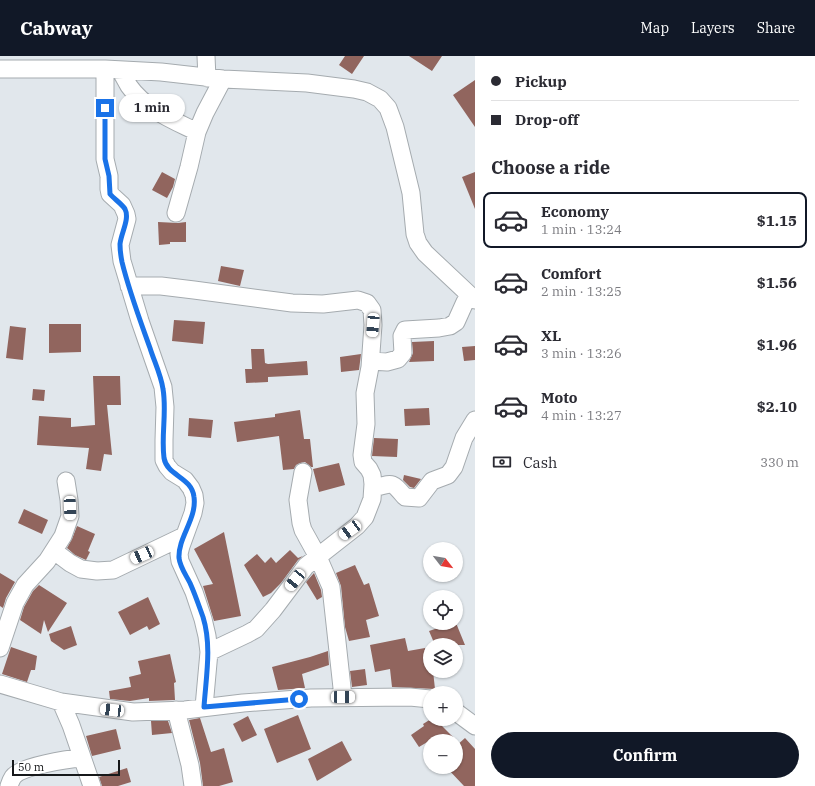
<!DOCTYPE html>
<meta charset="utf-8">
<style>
body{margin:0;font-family:"IBM Plex Serif",serif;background:#f2f2f3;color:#2b2b33;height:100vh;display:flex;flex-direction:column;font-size:15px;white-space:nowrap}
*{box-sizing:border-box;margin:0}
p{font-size:13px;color:#7c7c81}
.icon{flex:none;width:22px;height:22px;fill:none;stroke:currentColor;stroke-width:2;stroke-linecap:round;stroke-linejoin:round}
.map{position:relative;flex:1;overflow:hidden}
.panel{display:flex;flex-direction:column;background:#fff;width:340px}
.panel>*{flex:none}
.hud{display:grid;align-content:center;height:88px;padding:0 16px;background:#fff}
.needle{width:26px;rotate:121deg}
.controls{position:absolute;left:423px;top:486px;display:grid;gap:8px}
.controls a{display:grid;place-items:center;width:40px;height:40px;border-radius:50%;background:#fff;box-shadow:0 1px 3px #0004;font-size:20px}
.scale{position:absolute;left:12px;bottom:10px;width:108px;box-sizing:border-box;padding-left:4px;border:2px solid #16181a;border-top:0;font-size:11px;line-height:14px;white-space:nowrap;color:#16181a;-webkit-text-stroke:3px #fff;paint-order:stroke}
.end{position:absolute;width:18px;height:18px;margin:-9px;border:5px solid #1a73e8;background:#fff;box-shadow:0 0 0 2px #fff}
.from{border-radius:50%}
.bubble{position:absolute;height:28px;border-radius:14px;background:#fff;box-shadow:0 1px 3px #0004;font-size:13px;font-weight:700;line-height:28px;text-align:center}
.car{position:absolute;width:12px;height:24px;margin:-12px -6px;border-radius:5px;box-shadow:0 0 3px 1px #0007;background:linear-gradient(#fff 24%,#345 0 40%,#fff 0 76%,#345 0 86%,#fff 0)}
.hud b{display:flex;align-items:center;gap:14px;height:38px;font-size:15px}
.hud b+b{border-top:1px solid #e1e1e2}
.hud i{width:10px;height:10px;background:#2b2b33}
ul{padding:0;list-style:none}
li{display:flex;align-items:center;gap:12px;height:56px;margin:0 8px 6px;padding:0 8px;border:2px solid transparent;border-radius:8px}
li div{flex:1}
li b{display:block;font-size:15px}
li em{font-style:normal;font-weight:700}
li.selected{border-color:#111827}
li>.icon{width:36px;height:36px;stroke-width:1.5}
h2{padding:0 16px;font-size:18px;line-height:48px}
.pay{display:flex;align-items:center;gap:10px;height:44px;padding:0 16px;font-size:15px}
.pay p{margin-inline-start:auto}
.action{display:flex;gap:8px;margin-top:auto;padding:8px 16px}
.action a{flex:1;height:46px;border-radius:24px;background:#111827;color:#fff;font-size:16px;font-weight:700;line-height:46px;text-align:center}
header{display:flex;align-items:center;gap:24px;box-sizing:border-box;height:56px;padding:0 20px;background:#111827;color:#fff}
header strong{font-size:19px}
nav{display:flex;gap:22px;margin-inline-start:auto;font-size:14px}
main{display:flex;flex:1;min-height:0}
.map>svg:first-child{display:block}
.building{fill:#91655e}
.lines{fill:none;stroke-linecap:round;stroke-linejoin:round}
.minor-casing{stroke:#a5abaf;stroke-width:19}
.minor{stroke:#fff;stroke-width:17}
.route{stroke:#1a73e8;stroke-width:5}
</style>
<header>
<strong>Cabway</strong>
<nav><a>Map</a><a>Layers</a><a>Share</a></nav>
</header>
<main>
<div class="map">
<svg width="475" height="730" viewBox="0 0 475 730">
<rect width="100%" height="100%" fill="#e1e7ec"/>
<path class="building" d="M345,0H364L352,18L339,9Z
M409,0H442L432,15Z
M475,24V71L453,39Z
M162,116L175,123L173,131L167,142L152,134Z
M475,116V153L462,121Z
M158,166L178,167L186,166V186H170V188L159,189Z
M221,210L244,214L240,230L218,225Z
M174,264L205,266L203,288L172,285Z
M49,268H81V296L49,297Z
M10,270L26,272L23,304L6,302Z
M434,285V305L409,306L413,297L412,286Z
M475,290V304L464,305L462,291Z
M251,293H264L265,307L268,308L307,305L308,319L268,321V326L246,327L245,313H252Z
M361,298L359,314L341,316L340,301Z
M93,320H120L121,349H107L112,399L104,398L101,415L86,413L89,392L37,389L39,360L71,362V371L95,369Z
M33,333L45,334L44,345L32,344Z
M429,352L430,369L405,370L404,353Z
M300,354L304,383H310L313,411H311L305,406L300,407L296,409L294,413L283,414L279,380L237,386L234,366L275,361V358Z
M189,362L213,364L211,382L188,380Z
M374,382L398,383L397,401L372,400Z
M339,407L345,429L319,436L313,413Z
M404,419L421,423L414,432L410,431L403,424Z
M24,453L48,464L42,478L18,467Z
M77,470L95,478L88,495L90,496L86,504L75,499L67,492L72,483Z
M224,476L241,560L214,565L203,530L213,528L194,493Z
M290,494L298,502L303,500L298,504L281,527L271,537L263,541L244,509L257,498L265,507L271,501L276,507Z
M355,509L364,529L369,527L379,560L366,564L370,581L349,585L345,571L341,530L336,517Z
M0,517L15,526L6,542L3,552L0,550Z
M314,517L321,534L322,541L317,544L306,526Z
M39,529L67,547L48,576L44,564L41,578L20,564L24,551L33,535Z
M148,541L160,568L149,574L147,570L130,579L118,556Z
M443,567H456L465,589H435L429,575L444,570Z
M71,570L77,589L64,594L51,585L49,578Z
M405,582L408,595L425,592L428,615H433L435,633L392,631L390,613L375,616L370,589Z
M11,591L37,600L35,614H31L27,626L2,618Z
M328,595L329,609L302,618L305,632L278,634L272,611L310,601Z
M170,598L176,626L174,627L175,644L149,645V642L130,645L110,643L109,635L131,631L129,621L141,618L138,605Z
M365,613L367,629L352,631L350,615Z
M298,659L311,693L277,707L264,673Z
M248,660L257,679L242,686L233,668Z
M200,662L211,696L224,692L233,726L219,730H203L200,707L189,664Z
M431,663H437L441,669L457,685H429L419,691L411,679L424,670L423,668Z
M151,665H168L172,677L152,679Z
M116,673L121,693L92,700L86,680Z
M465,682L475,693V730H464L446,711H456V690Z
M342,685L352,704L317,725L308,703Z
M127,712L131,726L118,730H102L99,721Z"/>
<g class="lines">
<defs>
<path id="minor" d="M206,0L207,22
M0,13H105L161,16L223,23L307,27L354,33L367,36L380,43L388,52L395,71L411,137L415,178L418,187L425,197L475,244
M105,13V103L109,120V133L110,138L122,149L126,158L127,163L120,189L122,205L140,265L163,331L165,351L164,384V404L167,410L172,416L185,424L191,432L194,439L195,447L193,457L181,490L179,498L180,505L194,536L203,563L207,580L209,596L204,651
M120,14C123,19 126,25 129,30C145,53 173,64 197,76
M176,157L189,111L197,76L205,57L223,23
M129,230H161L194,234L292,247L323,248L358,244L367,247L372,254L373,269L370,311L365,337L366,368L362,399L363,406L369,413L372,419L373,428L372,443L365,461L357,470L306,510L273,554L256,573L247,578L209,596
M371,305L387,306L398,303L403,297L402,280L405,274L439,272L450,270L456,266L465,246L472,241
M303,416L298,444L301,467L303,474L318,501L331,531L343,641
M373,432C394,427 391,425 405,441L419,442L432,425L448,419L454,411L464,382L475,364
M54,495L70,507L81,513L97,515L113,514L184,480
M0,592L15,547L25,529L47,505L63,480L70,460L69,444L66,425
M0,628L61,646L133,656L185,654L243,647L311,642L410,641L430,643
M61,646L71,669L92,730
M176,654L190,709L193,730
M456,656L475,670
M9,730C10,727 11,724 13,721C21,710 68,703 82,702"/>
</defs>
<use href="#minor" class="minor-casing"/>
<use href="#minor" class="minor"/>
</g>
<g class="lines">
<path class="route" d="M105,52V103L109,120L110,138C114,143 121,147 125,153C130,163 121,177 120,188C120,194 121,201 122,206C129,235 140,264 150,292C154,305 161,319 163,333C167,356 161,379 164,402C167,420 192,421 194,441C197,463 178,481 179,502C180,511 186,519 190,527C195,538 199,550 203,561C212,590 206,621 204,651L299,643"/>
</g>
</svg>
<div class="controls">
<a><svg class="needle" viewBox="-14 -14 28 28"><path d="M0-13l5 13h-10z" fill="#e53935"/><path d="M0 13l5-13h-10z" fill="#7c7c81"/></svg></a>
<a><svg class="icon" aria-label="locate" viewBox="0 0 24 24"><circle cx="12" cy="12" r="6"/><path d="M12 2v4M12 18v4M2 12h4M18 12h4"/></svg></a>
<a><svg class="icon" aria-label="layers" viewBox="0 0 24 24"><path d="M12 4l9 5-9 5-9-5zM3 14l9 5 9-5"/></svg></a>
<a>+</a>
<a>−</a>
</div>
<div class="scale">50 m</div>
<i class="end from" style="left:299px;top:643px"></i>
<i class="end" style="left:105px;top:52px"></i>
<div class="bubble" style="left:119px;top:38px;width:66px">1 min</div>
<i class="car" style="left:373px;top:269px;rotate:185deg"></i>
<i class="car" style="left:70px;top:452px;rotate:178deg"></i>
<i class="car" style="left:350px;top:474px;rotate:234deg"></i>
<i class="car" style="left:142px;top:499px;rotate:246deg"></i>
<i class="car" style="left:295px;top:524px;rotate:219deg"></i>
<i class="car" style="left:343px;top:641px;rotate:90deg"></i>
<i class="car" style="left:112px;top:654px;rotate:277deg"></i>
</div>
<section class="panel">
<div class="hud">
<b><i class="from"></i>Pickup</b>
<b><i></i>Drop-off</b>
</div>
<h2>Choose a ride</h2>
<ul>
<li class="selected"><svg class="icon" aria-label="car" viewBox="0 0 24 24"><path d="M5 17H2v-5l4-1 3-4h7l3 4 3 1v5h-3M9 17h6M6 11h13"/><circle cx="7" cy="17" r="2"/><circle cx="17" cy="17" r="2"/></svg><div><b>Economy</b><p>1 min · 13:24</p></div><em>$1.15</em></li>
<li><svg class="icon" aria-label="car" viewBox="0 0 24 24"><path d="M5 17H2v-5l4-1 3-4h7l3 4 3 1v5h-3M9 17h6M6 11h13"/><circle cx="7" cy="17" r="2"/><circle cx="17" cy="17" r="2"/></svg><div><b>Comfort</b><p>2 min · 13:25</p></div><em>$1.56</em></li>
<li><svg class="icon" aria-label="car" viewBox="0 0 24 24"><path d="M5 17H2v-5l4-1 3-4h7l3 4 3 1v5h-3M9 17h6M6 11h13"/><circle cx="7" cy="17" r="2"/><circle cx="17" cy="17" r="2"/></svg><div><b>XL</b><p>3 min · 13:26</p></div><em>$1.96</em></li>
<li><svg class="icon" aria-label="car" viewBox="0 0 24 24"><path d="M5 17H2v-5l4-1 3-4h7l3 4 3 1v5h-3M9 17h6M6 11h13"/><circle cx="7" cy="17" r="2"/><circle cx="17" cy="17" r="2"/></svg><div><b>Moto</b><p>4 min · 13:27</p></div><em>$2.10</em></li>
</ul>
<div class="pay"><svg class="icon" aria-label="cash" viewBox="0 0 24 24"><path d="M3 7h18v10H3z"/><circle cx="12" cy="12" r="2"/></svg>Cash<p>330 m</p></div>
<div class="action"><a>Confirm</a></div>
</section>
</main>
